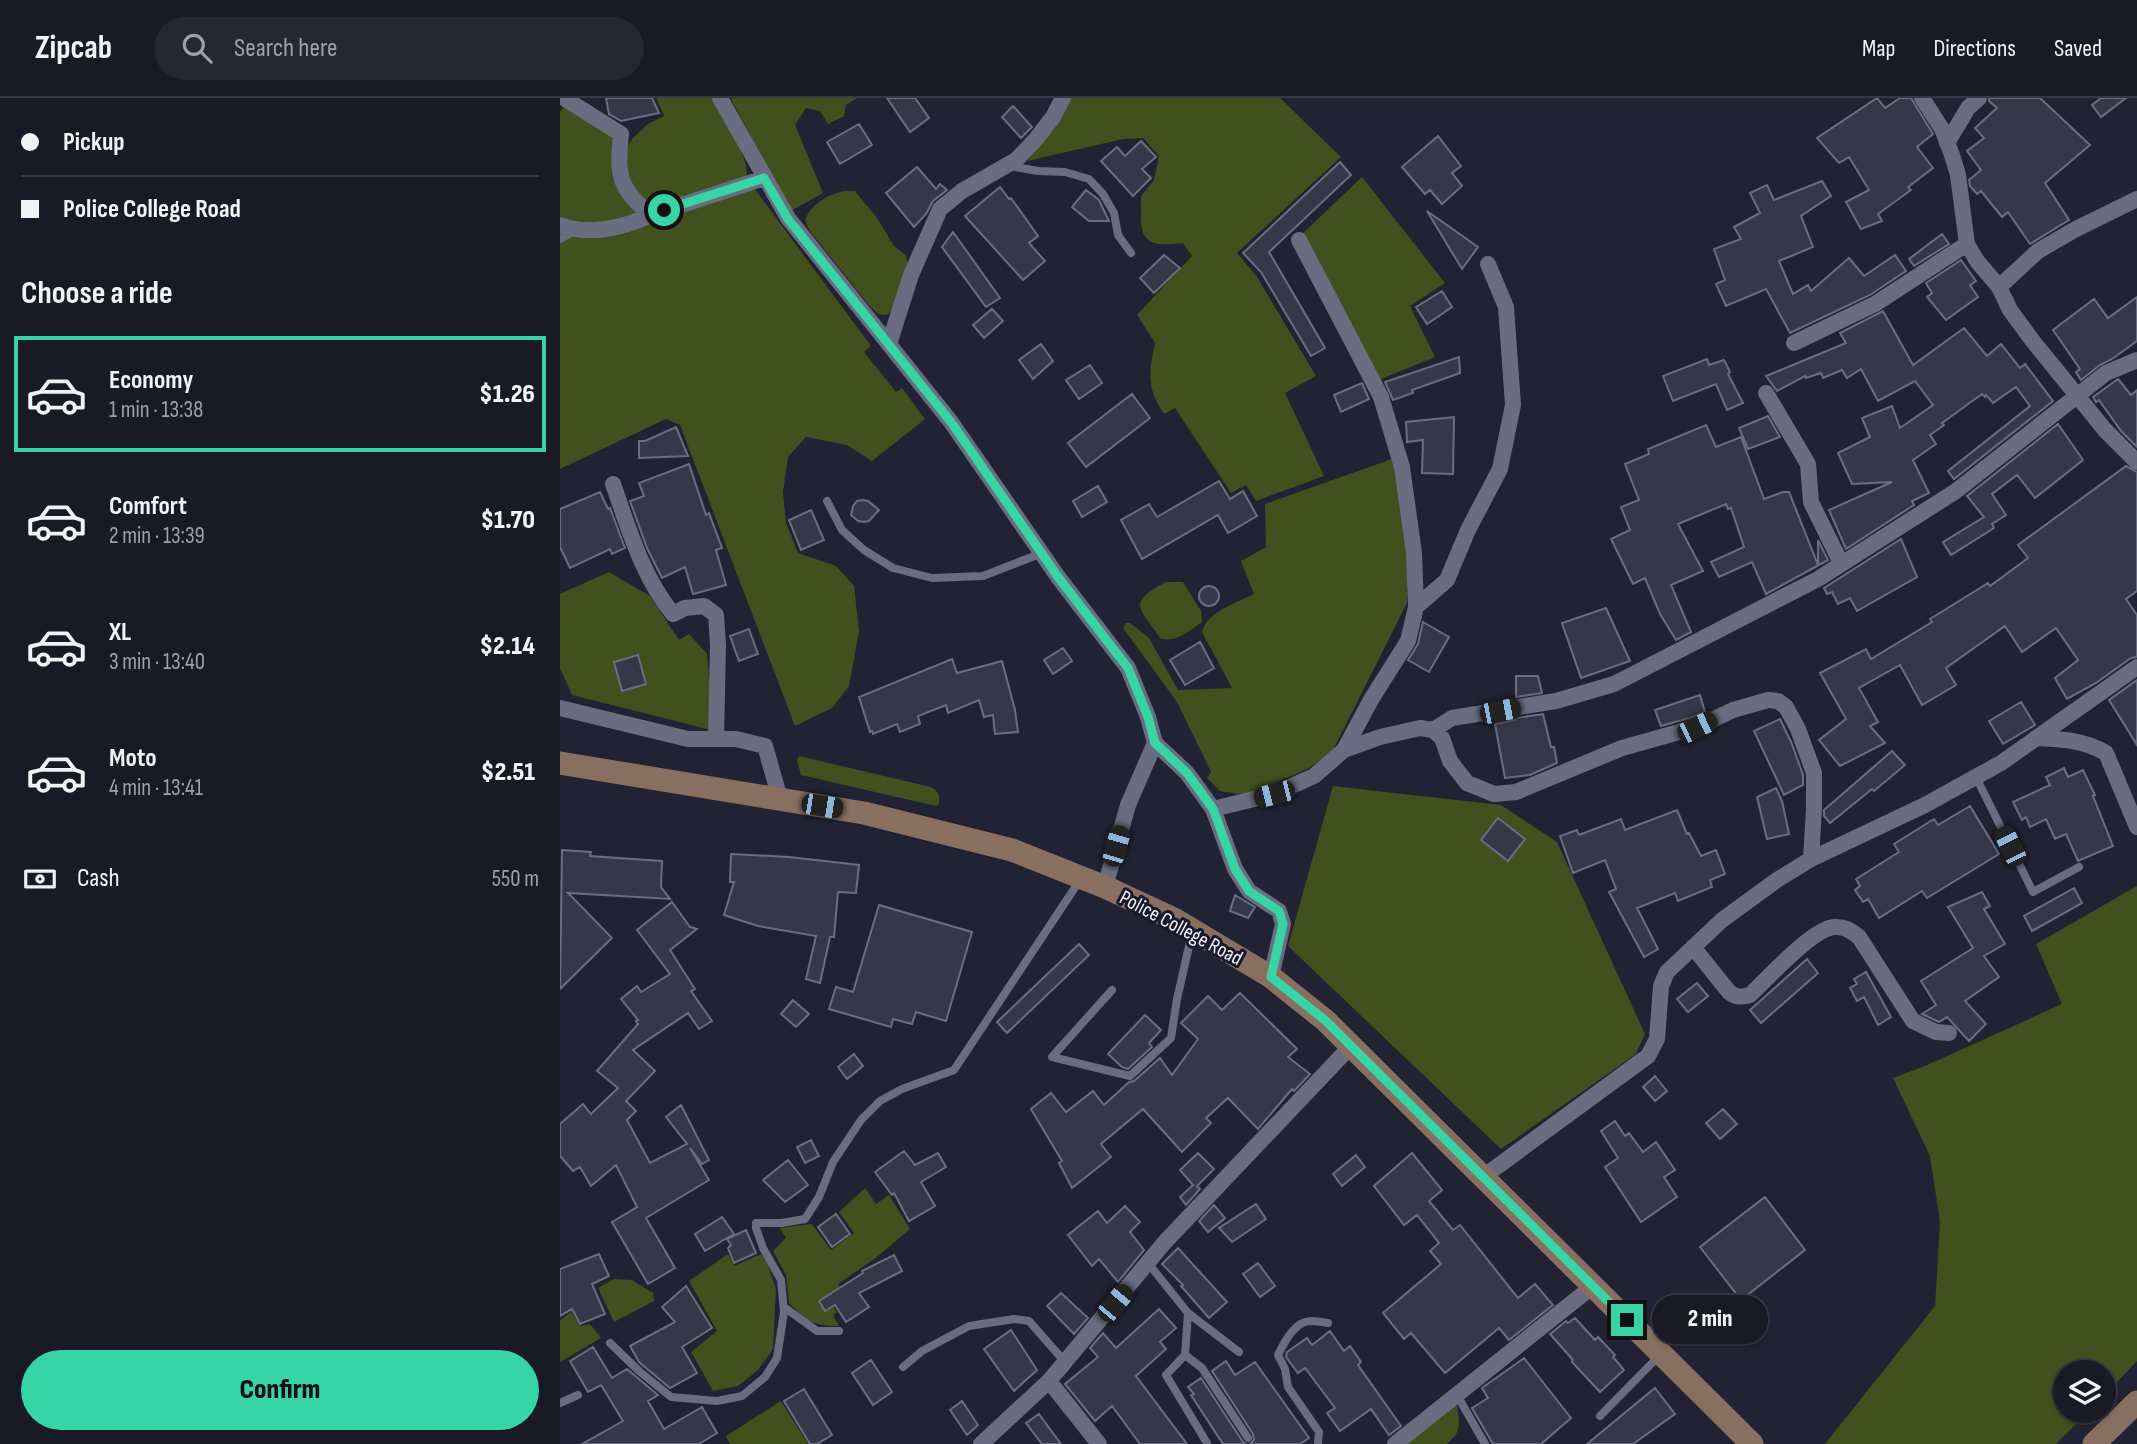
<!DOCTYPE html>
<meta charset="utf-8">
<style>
body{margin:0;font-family:"Sofia Sans Condensed",sans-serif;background:#262732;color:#f1f3f6;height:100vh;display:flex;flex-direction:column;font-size:26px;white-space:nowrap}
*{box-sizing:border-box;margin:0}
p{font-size:23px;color:#9fa1a7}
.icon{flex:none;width:38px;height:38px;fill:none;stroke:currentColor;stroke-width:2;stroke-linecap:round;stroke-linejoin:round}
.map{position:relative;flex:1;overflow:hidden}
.side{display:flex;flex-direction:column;background:#191a26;width:560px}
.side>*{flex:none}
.hud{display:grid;align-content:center;height:154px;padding:0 21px;background:#191a26}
.controls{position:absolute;left:1493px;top:1262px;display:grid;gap:14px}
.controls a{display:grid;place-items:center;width:63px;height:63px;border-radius:50%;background:#191a26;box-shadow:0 2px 5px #0004,0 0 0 2px #373843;font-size:35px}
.end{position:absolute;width:32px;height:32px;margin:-16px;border:9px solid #37d4a6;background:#111;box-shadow:0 0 0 4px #111}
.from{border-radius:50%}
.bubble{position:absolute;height:49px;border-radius:24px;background:#191a26;box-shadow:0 2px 5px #0004,0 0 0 2px #373843;font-size:23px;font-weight:800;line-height:49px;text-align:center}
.car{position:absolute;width:21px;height:42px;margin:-21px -10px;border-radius:9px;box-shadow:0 0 5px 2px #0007;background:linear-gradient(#222 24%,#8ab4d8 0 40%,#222 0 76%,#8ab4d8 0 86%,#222 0)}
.hud b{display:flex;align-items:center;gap:24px;height:66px;font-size:26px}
.hud b+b{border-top:2px solid #373843}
.hud i{width:18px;height:18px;background:#f1f3f6}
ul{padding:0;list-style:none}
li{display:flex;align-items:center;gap:21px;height:116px;margin:0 14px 10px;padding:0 7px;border:4px solid transparent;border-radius:0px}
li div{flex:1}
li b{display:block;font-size:26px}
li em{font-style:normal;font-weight:800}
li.on{border-color:#37d4a6}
li>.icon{width:63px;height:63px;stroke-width:1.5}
h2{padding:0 21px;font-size:32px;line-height:84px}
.pay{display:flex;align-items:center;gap:18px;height:77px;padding:0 21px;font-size:26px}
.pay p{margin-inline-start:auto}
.action{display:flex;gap:14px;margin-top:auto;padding:14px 21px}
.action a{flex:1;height:80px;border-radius:42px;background:#37d4a6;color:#111;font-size:28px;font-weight:800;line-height:80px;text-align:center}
header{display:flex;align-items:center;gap:42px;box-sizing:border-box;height:98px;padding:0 35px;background:#191a26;border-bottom:2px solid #373843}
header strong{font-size:33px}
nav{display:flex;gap:38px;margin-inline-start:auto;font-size:24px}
.search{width:490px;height:63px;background:#262732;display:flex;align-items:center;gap:18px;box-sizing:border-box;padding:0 24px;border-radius:38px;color:#9fa1a7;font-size:26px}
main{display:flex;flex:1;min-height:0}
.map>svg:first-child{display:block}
.green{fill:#41501c}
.building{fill:#36384a;stroke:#6b6d81;stroke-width:2}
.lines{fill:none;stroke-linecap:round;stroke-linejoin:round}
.lane{stroke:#6a6c81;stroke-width:8}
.street{stroke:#6a6c81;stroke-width:16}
.secondary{stroke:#896f60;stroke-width:23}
.route{stroke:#37d4a6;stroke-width:9}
.labels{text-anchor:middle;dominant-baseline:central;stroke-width:6;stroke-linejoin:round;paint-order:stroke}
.street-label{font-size:21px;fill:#eef0fc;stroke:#181929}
</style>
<header>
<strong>Zipcab</strong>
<div class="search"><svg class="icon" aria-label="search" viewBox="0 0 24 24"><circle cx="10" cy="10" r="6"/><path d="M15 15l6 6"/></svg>Search here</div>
<nav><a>Map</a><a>Directions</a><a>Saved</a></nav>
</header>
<main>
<section class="side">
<div class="hud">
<b><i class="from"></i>Pickup</b>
<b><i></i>Police College Road</b>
</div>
<h2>Choose a ride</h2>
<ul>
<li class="on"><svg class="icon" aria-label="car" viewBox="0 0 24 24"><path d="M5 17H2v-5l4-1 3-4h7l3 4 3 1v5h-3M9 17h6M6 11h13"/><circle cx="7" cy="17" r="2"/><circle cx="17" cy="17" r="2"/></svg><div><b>Economy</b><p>1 min · 13:38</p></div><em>$1.26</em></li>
<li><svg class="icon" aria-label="car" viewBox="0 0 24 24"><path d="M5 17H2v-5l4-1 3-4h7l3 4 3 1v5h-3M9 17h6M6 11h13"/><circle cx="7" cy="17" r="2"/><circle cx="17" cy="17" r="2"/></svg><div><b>Comfort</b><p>2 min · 13:39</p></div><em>$1.70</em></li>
<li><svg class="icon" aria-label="car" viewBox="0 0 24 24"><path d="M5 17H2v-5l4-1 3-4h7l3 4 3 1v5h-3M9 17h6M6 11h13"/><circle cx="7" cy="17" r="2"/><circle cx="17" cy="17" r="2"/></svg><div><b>XL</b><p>3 min · 13:40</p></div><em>$2.14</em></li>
<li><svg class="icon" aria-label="car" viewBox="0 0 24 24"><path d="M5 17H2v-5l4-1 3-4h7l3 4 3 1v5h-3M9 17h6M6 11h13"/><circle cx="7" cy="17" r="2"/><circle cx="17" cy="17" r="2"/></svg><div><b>Moto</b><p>4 min · 13:41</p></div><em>$2.51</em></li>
</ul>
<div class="pay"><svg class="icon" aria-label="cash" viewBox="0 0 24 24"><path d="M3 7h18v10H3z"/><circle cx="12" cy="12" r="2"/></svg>Cash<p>550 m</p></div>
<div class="action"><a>Confirm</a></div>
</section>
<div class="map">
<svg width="1577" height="1346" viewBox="0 0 1577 1346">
<rect width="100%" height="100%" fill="#212233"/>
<path class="green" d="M96,0H152C160,17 193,63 186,80L96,110L87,109L65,80V53L73,40L88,26L104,18Z
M173,0H297L286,7L284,18L268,26L260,13L246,10L235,27L263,95L231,113L171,1Z
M509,0H720L781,59L677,155L697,179L756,278L725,295L764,378L696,403L686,387L671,395L615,310L604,316C586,289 589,275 595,245L577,217L632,158L623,145C577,151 581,136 581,98L594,82L599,58L583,40L563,41L467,63L490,34Z
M5,7L54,40C57,70 53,96 79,115L32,129L0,120V14Z
M802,79L885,185L850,208L875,259L819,282L742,136Z
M194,90L311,248L304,254L336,294L342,290L365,321L312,363L287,347L246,339L228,359L223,394L226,425L238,455L276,468L294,488L299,533L289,588L272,610L235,628L120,327L106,321L0,371V130L7,133Z
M284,93H295L317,120L334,148L346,157L348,166L333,213L326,217L318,216L309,207L249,132L245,122C252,105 267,97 284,93Z
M832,361L838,379L848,458L847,505L772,654L747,671L695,694L677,696L660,693L647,680L651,674L617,604L563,530L566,525H570L589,540L618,592L672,590L642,534C647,513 677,505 694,496L681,463L706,449L705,406Z
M49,474L90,498L119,542L129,536L147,556L150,587L151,632L12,597L0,570V496Z
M606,484H623L641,513L642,524C630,532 615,546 600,540C579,509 566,505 606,484Z
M239,658L371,689C379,694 380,697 379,706L376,708L241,677L237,662Z
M773,688L941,707L997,744L1085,936L1076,956L941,1051L728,848Z
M1577,788V1263L1544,1298V1274H1505V1312L1529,1313L1496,1346H1265L1375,1208L1380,1124L1370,1058L1333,980L1365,968L1502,906L1476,846Z
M305,1090L316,1106L329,1097L350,1131L317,1159L278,1186L283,1194L269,1203L277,1214L273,1217L279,1228C252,1228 248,1223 229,1205L226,1177L213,1153L226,1140L220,1130L252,1126L271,1152L294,1135L279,1114Z
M168,1156L174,1168L201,1156L208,1167L216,1191L213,1251L198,1272L178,1288L153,1293L131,1254L157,1233L129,1183Z
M54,1181L72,1182L93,1195L94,1203L54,1224L38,1190Z
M11,1214L20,1228L30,1226L41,1240L0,1264V1222Z
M221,1303L248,1346H170L166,1338Z
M897,1306C899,1326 903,1332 887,1346H844Z"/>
<path class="building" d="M46,0H92L99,15L61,23L49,16Z
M327,0H355L369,20L350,34Z
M1317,0L1325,10L1340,0H1351L1373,36L1357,49L1373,70L1348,89L1351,92L1318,116L1322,123L1301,131L1286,104L1309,92L1289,59L1279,65L1257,40Z
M1429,0H1480L1530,47L1485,85L1509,122L1470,146L1448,114L1442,119L1421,93L1417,96L1410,88L1409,82L1421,72L1407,53L1424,40L1415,30L1437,10L1429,3Z
M1541,0H1566L1541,19L1532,7Z
M453,8L472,29L461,40L442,19Z
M299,26L312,47L280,66L267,44Z
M878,38L901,68L892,75L902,88L882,106L870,92L865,96L842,69Z
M581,43L596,59L582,71L591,80L573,98L541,63L557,49L565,58Z
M780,64L791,77L709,154L765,250L751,258L701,174L683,155Z
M357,69L376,91L380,86L387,92L373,103L366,116L354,129L326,95Z
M1262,83L1271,98L1241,118L1253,149L1219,163L1233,196L1248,187L1251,193L1289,160L1304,178L1335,157L1346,173L1310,197L1230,235L1206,191L1166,208L1156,186L1165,182L1154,151L1181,141L1174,129L1200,115L1190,95L1207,87L1214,102Z
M440,89L449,101L451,100L478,138L469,145L485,163L463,182L405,118Z
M526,92L539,102L549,123H529L512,109Z
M867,113L918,149L902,171Z
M393,134L440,200L426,209L382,149Z
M1382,136L1389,146L1354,168L1349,161Z
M604,157L620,170L594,195L580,180Z
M1401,162L1416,183L1410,187L1418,199L1386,222L1367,199L1372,195L1366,185Z
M882,193L892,209L867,226L856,209Z
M1577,199V243L1552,261L1540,267L1521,282L1516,274L1520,271L1493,232L1534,201L1548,220Z
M432,211L443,223L424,240L413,227Z
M1323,213L1353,267L1404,230L1427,258L1441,246L1460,270L1465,266L1493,303L1394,381L1388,373L1470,308L1456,289L1433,305L1426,297L1425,299L1422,296L1382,325L1384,327L1370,337L1376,346L1353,362L1369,395L1352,403L1354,407L1286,451L1269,412L1332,384L1292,386L1278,355L1310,339L1302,320L1332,308L1340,330L1373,307L1355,283L1318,303L1301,271L1287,280L1282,272L1263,280L1261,275L1246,280L1245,278L1217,293L1206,278L1286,245L1280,235Z
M481,246L493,263L473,281L459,262Z
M899,259L900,275L852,292L853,295L833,302L825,284Z
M1147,261L1149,267L1164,262L1170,274L1168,276L1183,305L1167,312L1156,286L1113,303L1103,278Z
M530,267L542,285L519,301L506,282Z
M1558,281L1571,297L1577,292V349L1561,333L1539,302L1536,304L1533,299Z
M802,285L809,301L781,314L774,297Z
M572,296L590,320L526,369L508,345Z
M1208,318L1220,339L1188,351L1179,330Z
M894,319L893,376L862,375L863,342L847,344L846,324Z
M1498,326L1523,362L1475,400L1457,377L1432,396L1446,417L1432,426L1434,430L1391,457L1383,444L1424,419L1407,398Z
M1146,327L1156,349L1181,339L1204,401L1223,394H1229L1258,467V442L1268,462L1206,496L1192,464L1159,479L1151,464L1184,449L1171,410L1168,411L1166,406L1118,426L1143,473L1111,487L1131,534L1116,542L1100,516L1085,480L1073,486L1051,441L1070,432L1061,409L1079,402L1065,366L1089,356L1088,351Z
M116,329L128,358L79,360V343H85Z
M129,366L146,417L149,415L162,450L156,452L166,487L133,496L125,469L102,480L87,450L70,403L84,398L79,385Z
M1566,368L1577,374V493L1566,501L1577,517V559L1571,560L1536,585L1507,601L1495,580L1518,562L1496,530L1462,554L1445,528L1386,570L1396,587L1362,607L1340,567L1299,590L1318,624L1310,628L1325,645L1280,668L1259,642L1286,621L1260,575L1306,551L1311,561L1372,524L1370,521L1428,485L1430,488L1468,460L1458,447Z
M659,383L670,401L683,393L697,418L668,435L658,417L582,461L561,422L589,406L597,419Z
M538,388L547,404L522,419L513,403Z
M40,394L48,411L50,410L65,450L52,456L50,451L10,470L0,449V411Z
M303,402L308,403L319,412L309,423L304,424L298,423L291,417L293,408L297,403Z
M251,412L264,442L241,452L229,422Z
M1341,441L1357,479L1297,513L1290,500L1278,506L1272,494L1267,496L1264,490Z
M639 498a10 10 0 1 1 20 0a10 10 0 1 1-20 0Z
M1046,510L1070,563L1021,580L1002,525Z
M863,524L889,539L869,574L848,562L858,546Z
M189,531L198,556L179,563L170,538Z
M640,544L654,570L625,587L610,562Z
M503,550L512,563L493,576L484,562Z
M78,557L86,586L62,593L54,564Z
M392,561L397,575L442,563L455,612L458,634L435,636L433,617L424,619L419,602L388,615L386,607L358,618L360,626L340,634L337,626L313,636L312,633L310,634L299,599Z
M956,578H978L982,595L956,599Z
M1577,582V647L1549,602Z
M1140,597L1145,614L1133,619L1101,628L1095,612Z
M1461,604L1475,627L1443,646L1429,623Z
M983,616L991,649H994L997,665L970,677L945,680L935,626L956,622V620Z
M1220,621L1232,646L1243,677V687L1224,697L1194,633Z
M1332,653L1345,667L1314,693L1312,691L1270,725L1264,718V712Z
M1504,670L1508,679L1523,672L1535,697L1533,698L1553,748L1518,763L1506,736L1495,741L1486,721L1470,729L1466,719L1462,722L1453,704L1490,687L1486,679Z
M1216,690L1222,703L1229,736L1207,741L1197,699Z
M1410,708L1439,756L1367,800L1362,793L1319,820L1308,801L1303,804L1295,792L1300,788L1296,781L1339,754L1334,746L1374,721L1378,727Z
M1117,712L1127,736L1129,735L1141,758L1156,752L1165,776L1150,782L1152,789L1118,803L1115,795L1077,810L1098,851L1084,859L1049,794L1056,791L1045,762L1013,775L1000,738L1017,732L1019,737L1061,721L1065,732Z
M938,720L965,741L948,763L921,742Z
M2,752L31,754L30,758L102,763L101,789L110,801L8,795L52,840L0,891Z
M171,756L229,759L299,767L296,795L278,794L274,839H270L260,885L246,881L256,838L198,828L164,817L174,784H170Z
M1514,790L1522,805L1472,833L1464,818Z
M1422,794L1430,808L1424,811L1445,846L1424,858L1439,879L1405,903L1426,926L1409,943L1387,919L1379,924L1362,916L1376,907L1361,883L1413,850L1388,809Z
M675,797L695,809L688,820L670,813Z
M112,804L130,829L137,831L110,852L135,891L131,893L152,923L139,931L128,915L73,952L95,973L66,1003L76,1013L67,1022L90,1065L127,1046L106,1019L121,1007L149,1062L142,1066L130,1050L149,1082L86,1120L115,1170L88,1186L52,1124L77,1109L56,1067L31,1088L20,1069L13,1073L0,1058V1026L23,1006L31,1016L58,990L37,973L78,926L76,923L78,922L61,901L77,888L81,894L110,876L77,832Z
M319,807L412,834L386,923L356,914L352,926L333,921L331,929L269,911L276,889L293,894Z
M519,846L529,857L447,935L437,924Z
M1247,861L1258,875L1201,925L1190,912Z
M1306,874L1331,919L1318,927L1304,899L1297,903L1290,890L1297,886L1294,881Z
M1137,885L1148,898L1128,914L1117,901Z
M680,895L737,951L728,959L750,976L734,993L732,991L698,1031L668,1000L646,1020L651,1025L622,1054L583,1011L541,1046L551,1059L512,1090L499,1065L502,1063L471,1011L491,995L506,1014L533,993L544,1007L569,984L574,983L600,960L612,977L638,941L621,925L648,898L662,912Z
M233,902L249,916L236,929L221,916Z
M585,917L601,932L589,945L592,949L568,971L562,969L548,956Z
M294,956L303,968L287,981L278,969Z
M1095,978L1107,993L1095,1003L1083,989Z
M1163,1011L1177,1026L1160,1041L1146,1025Z
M1055,1023L1065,1038L1069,1035L1083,1054L1096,1044L1115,1072L1104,1079L1117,1099L1081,1124L1045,1069L1058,1060L1041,1033Z
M251,1042L259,1058L245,1065L237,1049Z
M344,1053L355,1067L378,1055L386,1069L361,1084L375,1108L349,1123L334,1095L332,1097L315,1074Z
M638,1055L654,1071L637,1088L640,1091L626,1107L620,1099L633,1087L620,1072Z
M852,1055L882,1092L869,1103L893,1132L900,1127L958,1200L975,1186L993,1207L949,1242L939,1230L885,1275L851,1235L844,1241L823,1215L881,1166L870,1153L879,1145L857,1117L844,1127L814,1088Z
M796,1057L805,1069L782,1088L773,1076Z
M228,1062L248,1087L225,1104L203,1082Z
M1205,1099L1245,1152L1181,1202L1140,1149Z
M696,1106L706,1121L672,1144L659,1130Z
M654,1107L665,1120L648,1134L639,1123Z
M565,1108L580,1124L570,1134L584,1152L558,1184L539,1161L532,1168L508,1137L538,1113L547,1125Z
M276,1116L290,1136L272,1149L258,1129Z
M162,1119L174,1136L145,1153L135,1136Z
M186,1132L196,1155L174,1165L168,1150L171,1147L167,1141Z
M618,1150L667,1204L649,1220L621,1188L623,1187L602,1166Z
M39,1156L49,1178L32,1186L45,1216L20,1226L12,1211L0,1218V1171Z
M334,1157L342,1173L299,1195L309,1209L286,1224L275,1207L265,1213L259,1203L303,1175L302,1173Z
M698,1165L715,1188L700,1199L683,1176Z
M126,1188L152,1230L122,1249L137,1275L110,1290L79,1264L70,1248L115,1224L102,1209Z
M501,1195L528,1220L514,1236L487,1208Z
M599,1211L616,1230L600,1244L606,1251L576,1278L627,1346H580L552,1308L535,1323L505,1286L538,1259L530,1250L543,1235L556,1250Z
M1015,1220L1035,1242L1038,1239L1055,1257L1053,1259L1064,1272L1040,1294L1012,1264L1013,1262L990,1236L1006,1223L1008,1225Z
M451,1232L477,1272L454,1293L424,1251Z
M770,1233L784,1253L790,1248L801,1264L798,1267L841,1328L829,1337L811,1311L780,1333L767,1315L775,1310L745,1270L738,1275L726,1259L727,1254L747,1240L752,1247Z
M33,1249L52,1280L67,1271L98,1297L88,1303L104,1331L142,1309L157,1335L139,1346H22L63,1323L41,1287L28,1294L10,1263Z
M964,1260L1011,1320L981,1346H933L912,1310L928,1300L922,1290Z
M311,1262L332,1294L313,1307L292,1275Z
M666,1263L675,1277L695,1264L749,1340L740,1346H690L694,1342L693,1336L652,1273Z
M641,1280L683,1344L686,1346H663L631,1297L634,1296L628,1289Z
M1095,1290L1115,1316L1073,1346H1027Z
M244,1291L272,1337L257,1346H250L224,1303Z
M402,1303L418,1327L407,1337L390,1312Z
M479,1316L484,1323L501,1346H482L466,1325Z"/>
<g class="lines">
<path class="lane" d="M450,68L478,73L505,74L529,81L543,96L554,115L558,137L571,155
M0,141L15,133
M267,403L282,432L304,452L333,470L372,480L423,478L482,455
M1416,679L1473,794L1519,769
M552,892L492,959L570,978L611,940L617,901L632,835
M588,1165L628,1215L625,1257L606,1277L647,1345
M224,1209L257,1233H279
M628,1215L679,1254
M50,1245L79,1273L111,1299L157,1303L182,1298L205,1279L217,1260L224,1214L221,1182L203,1150L196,1130V1125H222L245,1121L259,1099L273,1064L301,1022L320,1003L342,991L394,972L520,782
M625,1257L642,1270L688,1340
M343,1269L362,1253L409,1228L454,1221L469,1223L505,1264
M897,1297L925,1346
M0,1305L18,1297
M1040,1318L1099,1258
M758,1346L759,1334L728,1289L725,1271L718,1257C724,1245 734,1224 750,1223C756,1223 763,1224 768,1225"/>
<path class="street" d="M4,0L61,36C57,77 58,90 91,117
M160,0L228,120L391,324L498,479L568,570L588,619L595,645L568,707L545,789
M1362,0L1382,31L1392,57L1398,77L1407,146L1417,163L1439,189L1450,212L1472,242L1545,332L1577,364
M1387,45L1408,10L1419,0
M0,127C29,138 63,130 91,117L204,80
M739,142L821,299L842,369L854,455L856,509L848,543L812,600L784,652
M1439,189L1478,153L1516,131L1577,101
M1234,245L1315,206L1407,146
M329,246L351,177L380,111L402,93L456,62L476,41L493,19L503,0
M1206,295L1248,366L1251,404L1281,465
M53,386C69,431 82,478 113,516L125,510L144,508L156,517L158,547L156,641
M856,509L887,482L908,432L940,371L953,307L946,209L928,166
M0,610L128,641H176L205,648L220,701
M873,632L892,620L996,603L1054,586L1258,481L1396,393L1546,275L1577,262
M1476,640C1501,641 1524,642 1546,655L1577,729
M595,645L627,675L653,711L714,696L754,678L784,652L820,639L860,630L873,632L882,640L890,663L907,685L934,696L956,694L1062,650L1137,629L1173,612L1208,602L1218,603L1226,609L1238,631L1254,675V710L1251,761
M653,711L675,771L689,793L719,813L723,826L711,879
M1133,849L1169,894C1177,900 1181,899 1190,897C1208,880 1252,831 1274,829C1285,828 1291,833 1299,839L1353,923L1376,934L1389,935
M923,1079L1088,958L1097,941L1101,888L1107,874L1162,822L1217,782L1251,761L1365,707L1441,665L1577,569
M489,1283L539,1346
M421,1346L489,1283L604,1145L791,948
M835,1346L1033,1188"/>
<path class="secondary" d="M0,665L304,715L452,752L545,789L616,822L711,879L766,923L1192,1346
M1534,1346L1577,1304"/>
</g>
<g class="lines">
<path class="route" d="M104,112L204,80L228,121L391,324L498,479L568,570L588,619L595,645L627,675L653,711L675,771L689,793L719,813L723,826L711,879L766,923L1067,1222"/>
</g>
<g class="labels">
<g class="street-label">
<text transform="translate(621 830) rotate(28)">Police College Road</text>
</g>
</g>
</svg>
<div class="controls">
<a><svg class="icon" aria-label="layers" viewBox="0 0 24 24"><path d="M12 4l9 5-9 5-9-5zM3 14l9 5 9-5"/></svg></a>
</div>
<i class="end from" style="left:104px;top:112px"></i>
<i class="end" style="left:1067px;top:1222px"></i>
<div class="bubble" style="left:1092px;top:1197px;width:116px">2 min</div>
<i class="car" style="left:940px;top:613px;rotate:79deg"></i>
<i class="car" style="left:1137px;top:629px;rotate:64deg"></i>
<i class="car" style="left:714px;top:696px;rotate:256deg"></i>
<i class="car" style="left:262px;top:708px;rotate:99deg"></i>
<i class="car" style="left:556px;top:748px;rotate:16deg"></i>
<i class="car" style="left:1450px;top:748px;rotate:334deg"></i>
<i class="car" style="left:555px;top:1205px;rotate:40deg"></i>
</div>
</main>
